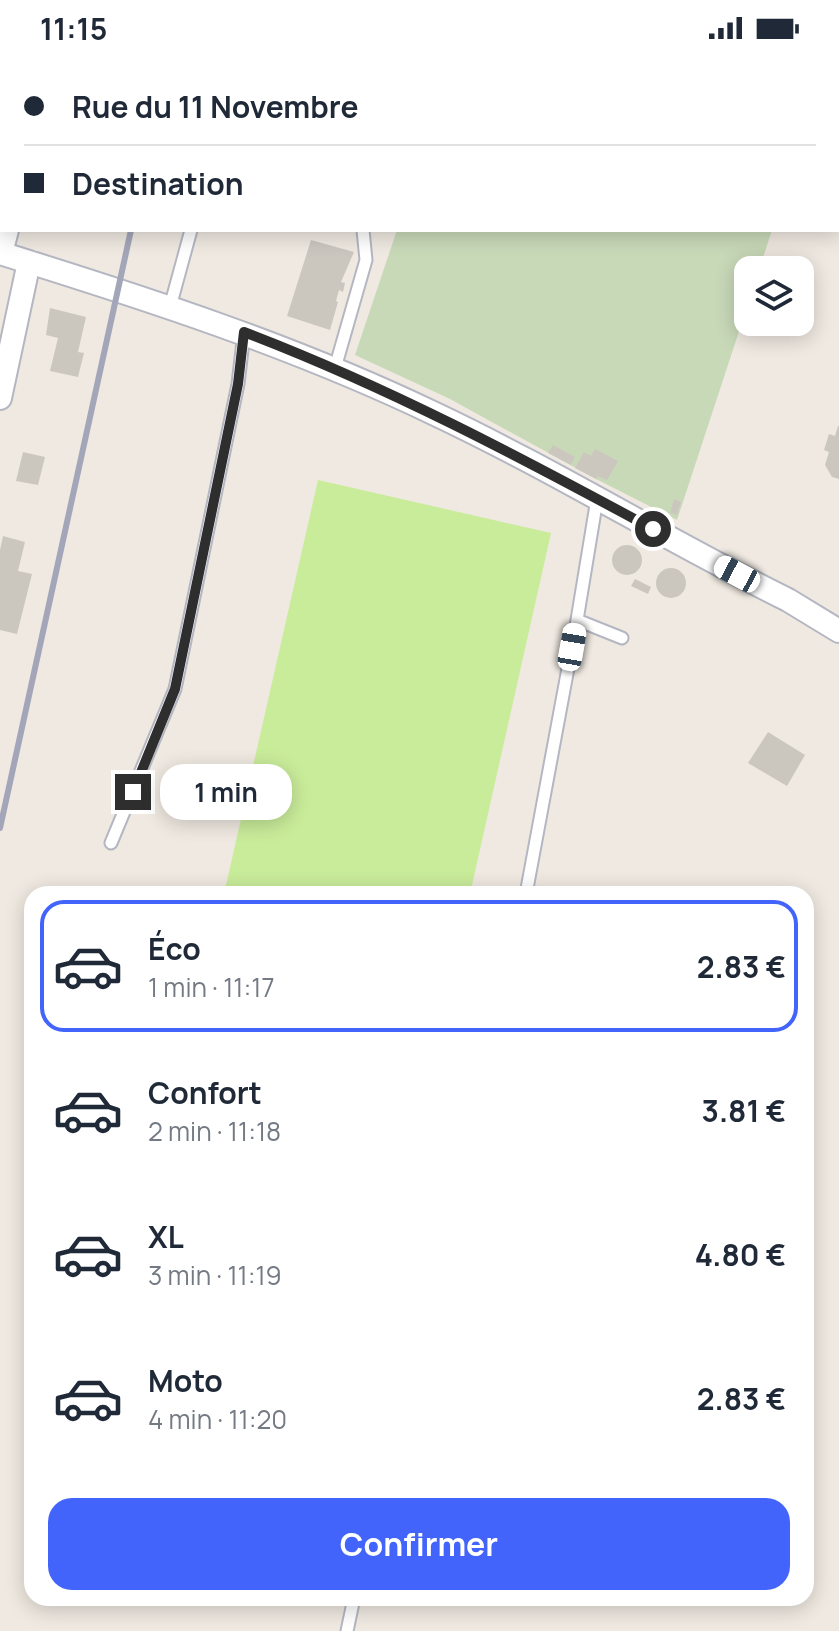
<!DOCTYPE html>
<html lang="fr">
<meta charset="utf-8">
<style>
body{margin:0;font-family:Manrope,sans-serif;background:#f6f6f7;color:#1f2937;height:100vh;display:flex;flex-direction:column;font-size:30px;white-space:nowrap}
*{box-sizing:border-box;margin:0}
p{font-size:26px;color:#747a83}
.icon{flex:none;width:44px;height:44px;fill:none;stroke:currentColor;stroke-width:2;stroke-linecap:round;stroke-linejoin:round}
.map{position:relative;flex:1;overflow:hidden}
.side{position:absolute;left:24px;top:830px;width:790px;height:720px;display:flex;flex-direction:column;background:#fff;border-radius:24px;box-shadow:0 4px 20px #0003}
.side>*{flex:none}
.banner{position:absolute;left:0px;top:0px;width:840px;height:176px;box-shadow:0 4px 20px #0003;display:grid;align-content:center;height:176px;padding:0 24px;background:#fff}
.buttons{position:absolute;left:734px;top:200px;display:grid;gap:16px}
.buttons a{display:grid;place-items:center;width:80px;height:80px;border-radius:16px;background:#fff;box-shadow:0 4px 20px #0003;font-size:40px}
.end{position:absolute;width:36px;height:36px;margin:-18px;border:10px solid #2e2e2e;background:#fff;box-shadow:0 0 0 4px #fff}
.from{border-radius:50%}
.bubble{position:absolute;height:56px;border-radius:24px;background:#fff;box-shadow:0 4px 20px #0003;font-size:26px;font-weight:700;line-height:56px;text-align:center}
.car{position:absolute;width:24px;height:48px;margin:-24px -12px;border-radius:10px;box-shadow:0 0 6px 2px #0007;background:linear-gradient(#fff 24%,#345 0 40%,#fff 0 76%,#345 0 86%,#fff 0)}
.banner b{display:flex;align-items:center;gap:28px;height:76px;font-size:30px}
.banner b+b{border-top:2px solid #e0e1e3}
.banner i{width:20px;height:20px;background:#1f2937}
ul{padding:14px 0 0;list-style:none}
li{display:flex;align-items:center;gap:24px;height:132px;margin:0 16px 12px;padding:0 8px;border:4px solid transparent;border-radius:24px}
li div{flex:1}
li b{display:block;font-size:30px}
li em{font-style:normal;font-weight:700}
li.current{border-color:#4264fb}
li>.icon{width:72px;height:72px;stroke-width:1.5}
.primary-button{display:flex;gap:16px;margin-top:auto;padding:16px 24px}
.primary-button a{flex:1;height:92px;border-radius:24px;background:#4264fb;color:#fff;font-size:32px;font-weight:700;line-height:92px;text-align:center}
.status{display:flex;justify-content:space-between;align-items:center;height:56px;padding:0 40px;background:#fff;direction:ltr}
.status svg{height:22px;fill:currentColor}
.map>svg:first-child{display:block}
.cemetery{fill:#c8d9b8}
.pitch{fill:#c9ec9a}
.building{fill:#cbc7bf}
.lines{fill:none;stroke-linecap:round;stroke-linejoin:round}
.service-casing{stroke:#b4b7c1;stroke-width:15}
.minor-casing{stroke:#b4b7c1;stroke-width:26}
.service{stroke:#fff;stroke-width:11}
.minor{stroke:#fff;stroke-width:22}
.rail{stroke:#a3a6b8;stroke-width:6}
.route{stroke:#2e2e2e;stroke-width:10}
</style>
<div class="status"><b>11:15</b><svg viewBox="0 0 49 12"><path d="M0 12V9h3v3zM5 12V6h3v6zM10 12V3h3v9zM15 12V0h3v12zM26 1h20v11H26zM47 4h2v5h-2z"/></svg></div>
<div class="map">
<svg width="839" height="1575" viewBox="0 0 839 1575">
<rect width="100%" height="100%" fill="#efe9e1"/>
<path class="cemetery" d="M454,0H731L737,2H453Z
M397,174H772L759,214H748V248L677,464L596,423L450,343L355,299Z"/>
<path class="pitch" d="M318,424L551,477L470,838H224Z"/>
<path class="building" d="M311,184L354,196L341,226L345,227L343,236L339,234L336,245L338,246L330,274L287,260Z
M50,252L86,261L78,296L84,297L78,321L50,315L58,282L46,279Z
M838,370H839V423L832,421L825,409L829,396L824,394L829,378L835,380Z
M553,389L575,401L571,409L548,397Z
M595,393L618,405L607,424L598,420L596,423L575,412L584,396L591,400Z
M23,396L45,401L38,429L16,425Z
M674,443L681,446L677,459L670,457Z
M3,480L25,486L18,515L32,518L17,578L0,574V494Z
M612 504a15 15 0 1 1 30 0a15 15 0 1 1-30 0Z
M656 527a15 15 0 1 1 30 0a15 15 0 1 1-30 0Z
M635,523L651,531L648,538L631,530Z
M768,676L805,699L787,730L748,707Z"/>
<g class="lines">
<defs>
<path id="service" d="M170,251L191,174
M335,312L366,204L363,174
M597,443L577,564L622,582
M111,787L175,633L238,328L244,277
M526,838L577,564
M347,1575L354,1542"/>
<path id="minor" d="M42,2V0
M0,197C148,243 293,290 433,357C554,414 668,485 788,544L839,575
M1,197L7,174
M0,342L29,206"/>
</defs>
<use href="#service" class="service-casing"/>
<use href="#minor" class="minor-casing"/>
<use href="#service" class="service"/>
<use href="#minor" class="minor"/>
<path class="rail" d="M171,2V0
M0,772L131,174"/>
</g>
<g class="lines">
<path class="route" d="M133,736L175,633L238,328L244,276C386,330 520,401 653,473"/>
</g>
</svg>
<div class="buttons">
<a><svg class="icon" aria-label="layers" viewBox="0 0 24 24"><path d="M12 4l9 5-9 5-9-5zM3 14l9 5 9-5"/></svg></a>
</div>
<i class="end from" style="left:653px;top:473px"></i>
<i class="end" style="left:133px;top:736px"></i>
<div class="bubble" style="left:160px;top:708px;width:132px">1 min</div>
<i class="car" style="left:737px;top:518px;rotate:298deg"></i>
<i class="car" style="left:572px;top:591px;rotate:10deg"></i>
<div class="banner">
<b><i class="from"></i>Rue du 11 Novembre</b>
<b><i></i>Destination</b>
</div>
<section class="side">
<ul>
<li class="current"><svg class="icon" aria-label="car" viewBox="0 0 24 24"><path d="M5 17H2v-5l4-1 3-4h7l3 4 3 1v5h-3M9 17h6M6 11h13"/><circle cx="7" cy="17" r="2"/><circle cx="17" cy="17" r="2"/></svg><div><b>Éco</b><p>1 min · 11:17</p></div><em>2.83 €</em></li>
<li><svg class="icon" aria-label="car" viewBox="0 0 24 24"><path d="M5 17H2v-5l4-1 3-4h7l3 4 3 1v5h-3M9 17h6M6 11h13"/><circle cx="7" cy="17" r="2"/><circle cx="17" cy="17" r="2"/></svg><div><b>Confort</b><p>2 min · 11:18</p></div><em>3.81 €</em></li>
<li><svg class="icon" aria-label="car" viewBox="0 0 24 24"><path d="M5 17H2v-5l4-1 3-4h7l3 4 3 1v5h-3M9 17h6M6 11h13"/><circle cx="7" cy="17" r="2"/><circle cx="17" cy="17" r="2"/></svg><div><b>XL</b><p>3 min · 11:19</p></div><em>4.80 €</em></li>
<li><svg class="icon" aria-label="car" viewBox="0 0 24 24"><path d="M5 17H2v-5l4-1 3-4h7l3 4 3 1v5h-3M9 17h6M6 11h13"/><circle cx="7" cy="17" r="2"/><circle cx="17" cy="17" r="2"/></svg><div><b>Moto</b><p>4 min · 11:20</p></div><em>2.83 €</em></li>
</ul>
<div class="primary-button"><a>Confirmer</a></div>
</section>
</div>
